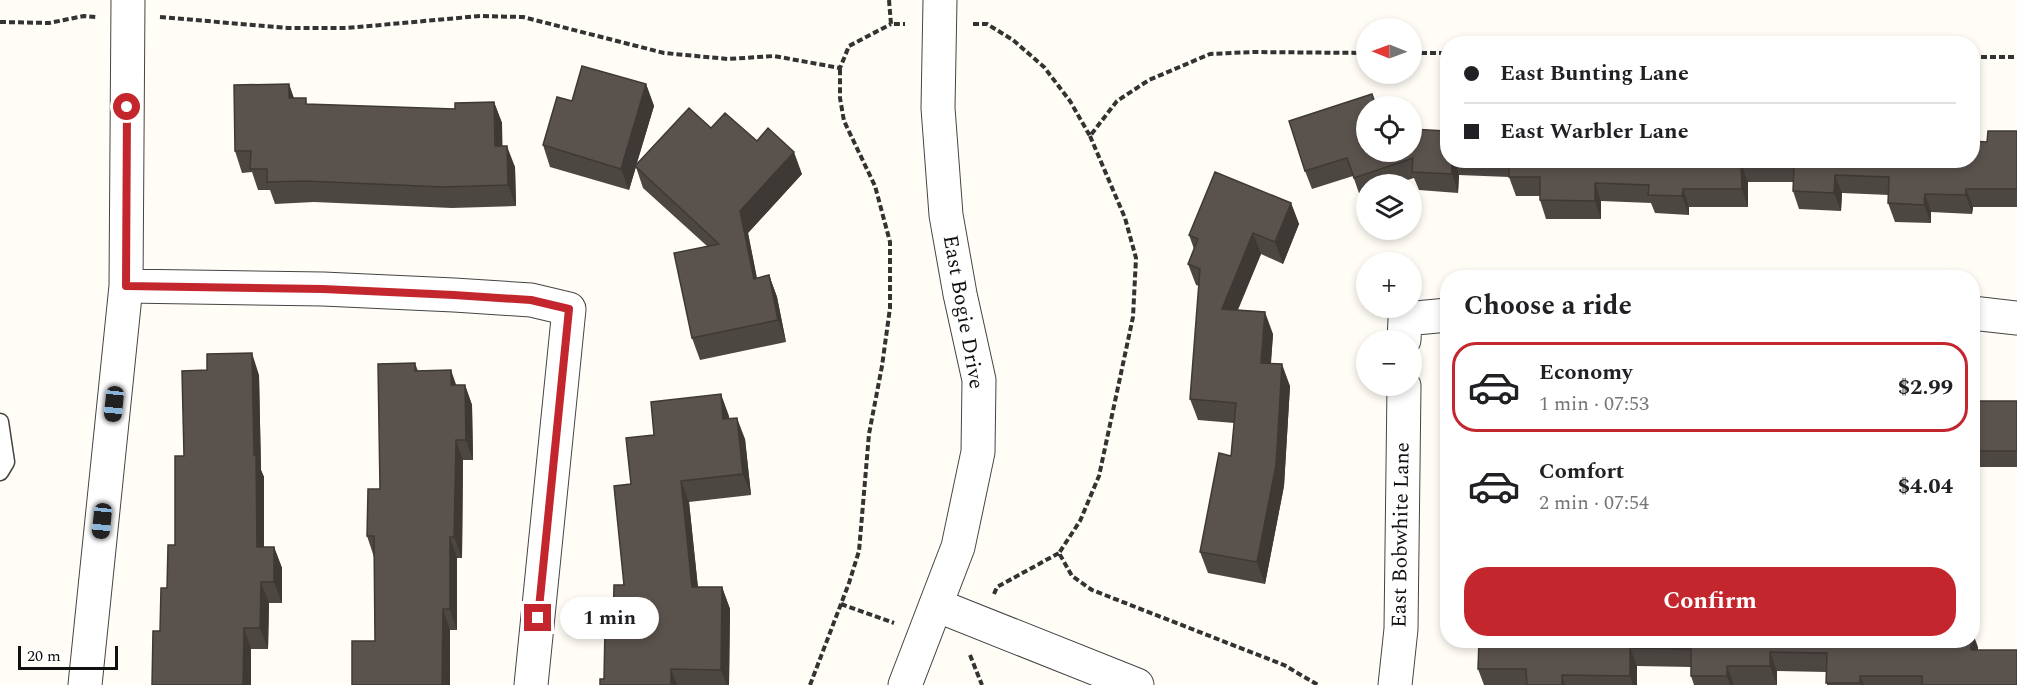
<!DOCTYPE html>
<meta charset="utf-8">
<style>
body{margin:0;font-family:Spectral,serif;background:#f2f2f2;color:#202124;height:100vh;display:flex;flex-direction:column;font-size:22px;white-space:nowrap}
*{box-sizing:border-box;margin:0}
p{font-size:20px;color:#757577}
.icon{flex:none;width:33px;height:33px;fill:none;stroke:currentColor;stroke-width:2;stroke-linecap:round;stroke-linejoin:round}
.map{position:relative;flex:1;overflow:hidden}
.panel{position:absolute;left:1440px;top:270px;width:540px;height:378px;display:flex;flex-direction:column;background:#fff;border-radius:24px;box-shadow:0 3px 9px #0003}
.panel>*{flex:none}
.guide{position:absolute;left:1440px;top:36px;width:540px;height:132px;border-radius:24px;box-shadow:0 3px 9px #0003;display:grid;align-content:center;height:132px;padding:0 24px;background:#fff}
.needle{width:39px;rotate:271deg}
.fabs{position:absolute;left:1356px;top:18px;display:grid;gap:12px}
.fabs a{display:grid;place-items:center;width:66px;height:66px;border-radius:50%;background:#fff;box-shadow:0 3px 9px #0003;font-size:30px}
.scale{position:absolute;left:18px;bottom:15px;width:100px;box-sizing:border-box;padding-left:6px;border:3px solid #111;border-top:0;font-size:16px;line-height:21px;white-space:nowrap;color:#111;-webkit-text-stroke:4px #fff;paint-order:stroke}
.end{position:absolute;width:27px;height:27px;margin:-14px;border:8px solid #c4262e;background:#fff;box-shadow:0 0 0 3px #fff}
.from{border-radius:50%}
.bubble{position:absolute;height:42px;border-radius:21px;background:#fff;box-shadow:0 3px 9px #0003;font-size:20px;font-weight:700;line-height:42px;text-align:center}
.car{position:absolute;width:18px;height:36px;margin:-18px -9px;border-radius:8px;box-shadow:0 0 4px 2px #0007;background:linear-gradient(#222 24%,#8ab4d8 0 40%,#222 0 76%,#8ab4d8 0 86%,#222 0)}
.guide b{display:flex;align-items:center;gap:21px;height:57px;font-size:22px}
.guide b+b{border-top:2px solid #e0e0e0}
.guide i{width:15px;height:15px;background:#202124}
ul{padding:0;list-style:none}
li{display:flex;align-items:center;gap:18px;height:90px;margin:0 12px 9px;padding:0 12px;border:3px solid transparent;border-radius:24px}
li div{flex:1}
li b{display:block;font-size:22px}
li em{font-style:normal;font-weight:700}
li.selected{border-color:#c4262e}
li>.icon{width:54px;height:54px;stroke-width:1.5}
h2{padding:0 24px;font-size:27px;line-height:72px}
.button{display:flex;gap:12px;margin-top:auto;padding:12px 24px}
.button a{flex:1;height:69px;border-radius:24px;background:#c4262e;color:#fff;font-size:24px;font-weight:700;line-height:69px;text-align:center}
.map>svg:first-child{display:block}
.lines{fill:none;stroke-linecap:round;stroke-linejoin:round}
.service-casing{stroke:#444;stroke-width:19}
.minor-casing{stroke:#444;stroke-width:35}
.tertiary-casing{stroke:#444;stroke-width:35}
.path{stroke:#333;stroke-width:4;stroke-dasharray:6 3;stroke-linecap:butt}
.service{stroke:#fff;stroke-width:16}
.minor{stroke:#fff;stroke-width:33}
.tertiary{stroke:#fff;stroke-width:33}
.wall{fill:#4d4742}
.shaded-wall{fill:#3f3936}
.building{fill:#5a524d;stroke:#3f3936;stroke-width:1.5}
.route{stroke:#c4262e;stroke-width:8}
.labels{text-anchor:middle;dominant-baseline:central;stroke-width:6;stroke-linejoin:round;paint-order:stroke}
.street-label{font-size:21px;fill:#111;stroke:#fff}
</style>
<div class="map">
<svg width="2017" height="685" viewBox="0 0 2017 685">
<rect width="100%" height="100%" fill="#fffdf5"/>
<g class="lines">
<defs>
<path id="service" d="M0,422L6,462L0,472"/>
<path id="minor" d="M126,286L323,289L454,295L531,300L569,309L531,685
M1972,313L2017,318
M1404,340L1405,319L1448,315
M936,605L1137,685
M85,685L126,286L128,0
M1395,685L1401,629L1404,386"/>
<path id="tertiary" d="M905,685L958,547L978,452L979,380L960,294L946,215L938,108L940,0"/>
</defs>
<use href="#service" class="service-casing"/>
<use href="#minor" class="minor-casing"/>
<use href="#tertiary" class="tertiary-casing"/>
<path class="path" d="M889,0L891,24H905
M160,17L288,28H347L480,16L523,17L664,53L728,59L774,56L840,68L849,46L891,24
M0,22L49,23L84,16L96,17
M973,24H987L1013,40L1044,67L1070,101L1090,136L1117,101L1149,80L1210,54L1253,52L1366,53
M1412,53H1448
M1972,57H2017
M1090,136L1125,218L1136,258L1133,317L1099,476L1080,521L1059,553L1072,576L1092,590L1284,665L1318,685
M994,594L997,587L1059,553
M841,604L894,623
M970,655L982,685
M810,685L849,583L859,551L869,434L882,366L890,308V242L875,186L844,121L840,98V68"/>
<use href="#service" class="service"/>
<use href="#minor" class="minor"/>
<use href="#tertiary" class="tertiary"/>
</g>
<path class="wall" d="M289,84L294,98L308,104L455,109L494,102L502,123V146L515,167L516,206L452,208L314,202L275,204L270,190H258L252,172L242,173L235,151Z
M646,84L654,106L636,165L711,128L757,141L802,174L748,233L757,278L769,275L777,297L786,342L700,360L692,338L707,246L643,188L636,167L629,190L550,167L543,145L572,101Z
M2017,131V207H1973L1972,214L1931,212V223L1895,222L1888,203L1889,195L1842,193L1841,211L1799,209L1793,191V182H1748V207H1689V215L1655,213L1651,203L1601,201V219H1546L1540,200V196H1516L1509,177L1459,175L1458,193L1419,190L1414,178L1395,184H1366V194L1360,196L1353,176L1312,189L1305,171L1366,152L1448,160H1972L1987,142Z
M1291,203L1299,224L1283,264L1261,254L1238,310L1273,334L1271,364L1290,386L1284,486L1265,584L1208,573L1200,552L1231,456L1234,423L1198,420L1190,399L1199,286L1196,285L1188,264L1194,249L1189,235Z
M415,363L418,371L456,385H465L472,405L473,460H463L462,558H457V630H450V685H352L375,641L374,557L367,536Z
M259,375L261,470L264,477V547H274L282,568V603H269L268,649H251V685H152L167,588L175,545L184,456Z
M1972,401H2017V467H1972Z
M729,416V419L745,439L751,495L689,502L698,587H722L730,609L729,685H600L604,679L613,629L624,585L631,484Z
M1479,640L1978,647V650L2017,685H1827L1826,672L1777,671V685H1694L1691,676V667L1637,666V685H1484L1478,669Z"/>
<path class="shaded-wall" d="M289,84L296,106L289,98Z
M646,84L654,106L629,190L621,169Z
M494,102L502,123L503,167L495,146Z
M507,146L515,167L516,206L508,185Z
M794,152L802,174L748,233L761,300L754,279L740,211Z
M1452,160H1454L1459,175L1458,193L1452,174Z
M1741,164L1748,182V207L1742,189Z
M1835,175L1842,193L1841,211L1834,193Z
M1595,183L1601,201V219L1595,201Z
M1683,189L1689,207V215L1682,196Z
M1966,189L1973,207L1972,214L1966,195Z
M1925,194L1931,212V223L1924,205Z
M1291,203L1299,224L1283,264L1275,242Z
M1253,233L1261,254L1229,330L1222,309Z
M769,275L777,297L786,342L778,320Z
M1265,312L1273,334L1269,384L1261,363Z
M252,353L259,375L261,470L264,477V568L257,547Z
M1282,364L1290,386L1284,486L1265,584L1257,562Z
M451,370L458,390L451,385Z
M465,385L472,405L473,460L466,440Z
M721,394L729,416L731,441L723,419Z
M737,418L745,439L751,495L743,474Z
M456,440L463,460L462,558L454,537Z
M681,481L689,502L700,608L692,587Z
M450,537L457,558V630L450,609Z
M274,547L282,568V603L274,582Z
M261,582L269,603L268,649L260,628Z
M722,587L730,609L729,685H727L721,670Z
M443,609L450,630V685H442Z
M244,628L251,649V685H243Z
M1972,631L1978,647V669L1971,650Z
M1630,648L1637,666V685H1633L1630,676Z
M1770,652L1777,671V685L1770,666Z
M1727,666L1734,685H1730L1727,676Z
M671,669L677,685H671Z
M1562,675L1565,685H1562Z
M1860,676L1864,685H1861Z"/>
<path class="building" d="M582,66L646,84L621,169L543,145L557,97L572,101Z
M289,84V98H306V104L455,109V103L494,102L495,146H507L508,185L444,187L306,181L267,182V169H250L251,151H235L234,85Z
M1372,94L1376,106H1366V152H1412V129L1446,131L1448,107V160H1452V174L1412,172L1413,158L1354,178L1347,158L1305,171L1289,121Z
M689,108L711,128L725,113L757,141L768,128L794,152L740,211L754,279L769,275L778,320L692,338L674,253L719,244L635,166Z
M1988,131H2017V189H1966V195L1925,194L1924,205L1888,203L1889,177L1835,175L1834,193L1793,191L1794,164H1741L1742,189H1683L1682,196L1648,195L1649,185L1595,183V201L1540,200V177H1509V160H1972V141L1987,142Z
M1215,172L1291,203L1275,242L1253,233L1222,309L1265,312L1261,363L1282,364L1276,465L1257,562L1200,552L1219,453L1231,456L1236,403L1190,399L1200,269L1188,264L1198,239L1189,235Z
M252,353L254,455H256L257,547H274V582H261L260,628H244L243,685H152L153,631H160L161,588H167L168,545H175V456H184L182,371L207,370V354Z
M415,363V371L451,370V385H465L466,440H456L454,537H450V609H443L442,685H352V641H375L374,536H367L368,489H380L378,364Z
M721,394L723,419L737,418L743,474L681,481L692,587H722L721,670L671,669V685H600V679H604L605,629H613L614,585H624L614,486L631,484L626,438L654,435L651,402Z
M1972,401H2017V451H1972Z
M1479,640H1971V650H2017V685H1922V676H1860V683H1826L1827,653L1770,652V666H1727V676H1691V649L1630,648V676L1562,675V685H1527L1526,669H1478Z"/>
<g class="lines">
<path class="route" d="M127,107L126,286L323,289L454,295L531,300L569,309L538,618"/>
</g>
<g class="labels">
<g class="street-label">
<text transform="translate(963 312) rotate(80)">East Bogie Drive</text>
<text transform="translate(1401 535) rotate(-89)">East Bobwhite Lane</text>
</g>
</g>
</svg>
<div class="fabs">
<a><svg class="needle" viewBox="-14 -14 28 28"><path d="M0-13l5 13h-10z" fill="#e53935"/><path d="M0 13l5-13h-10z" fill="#757577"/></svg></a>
<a><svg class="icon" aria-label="locate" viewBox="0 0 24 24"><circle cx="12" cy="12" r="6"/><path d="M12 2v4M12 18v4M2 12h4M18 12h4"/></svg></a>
<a><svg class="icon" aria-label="layers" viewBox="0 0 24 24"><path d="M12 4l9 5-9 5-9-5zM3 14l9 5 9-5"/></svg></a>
<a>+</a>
<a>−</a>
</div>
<div class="scale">20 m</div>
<i class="end from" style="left:127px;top:107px"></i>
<i class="end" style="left:538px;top:618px"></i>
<div class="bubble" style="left:560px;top:597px;width:99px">1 min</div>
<i class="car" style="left:114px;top:404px;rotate:186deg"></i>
<i class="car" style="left:102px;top:521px;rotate:186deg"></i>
<div class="guide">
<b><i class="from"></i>East Bunting Lane</b>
<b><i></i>East Warbler Lane</b>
</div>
<section class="panel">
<h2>Choose a ride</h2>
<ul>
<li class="selected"><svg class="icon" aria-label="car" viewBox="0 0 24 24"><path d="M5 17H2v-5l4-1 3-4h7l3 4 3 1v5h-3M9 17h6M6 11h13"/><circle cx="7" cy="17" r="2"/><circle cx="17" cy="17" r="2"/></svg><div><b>Economy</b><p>1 min · 07:53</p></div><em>$2.99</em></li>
<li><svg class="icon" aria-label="car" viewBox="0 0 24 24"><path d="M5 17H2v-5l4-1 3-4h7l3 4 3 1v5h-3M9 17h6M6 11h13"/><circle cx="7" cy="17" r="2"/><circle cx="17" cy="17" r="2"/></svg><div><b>Comfort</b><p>2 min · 07:54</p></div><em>$4.04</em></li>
</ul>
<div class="button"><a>Confirm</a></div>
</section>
</div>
